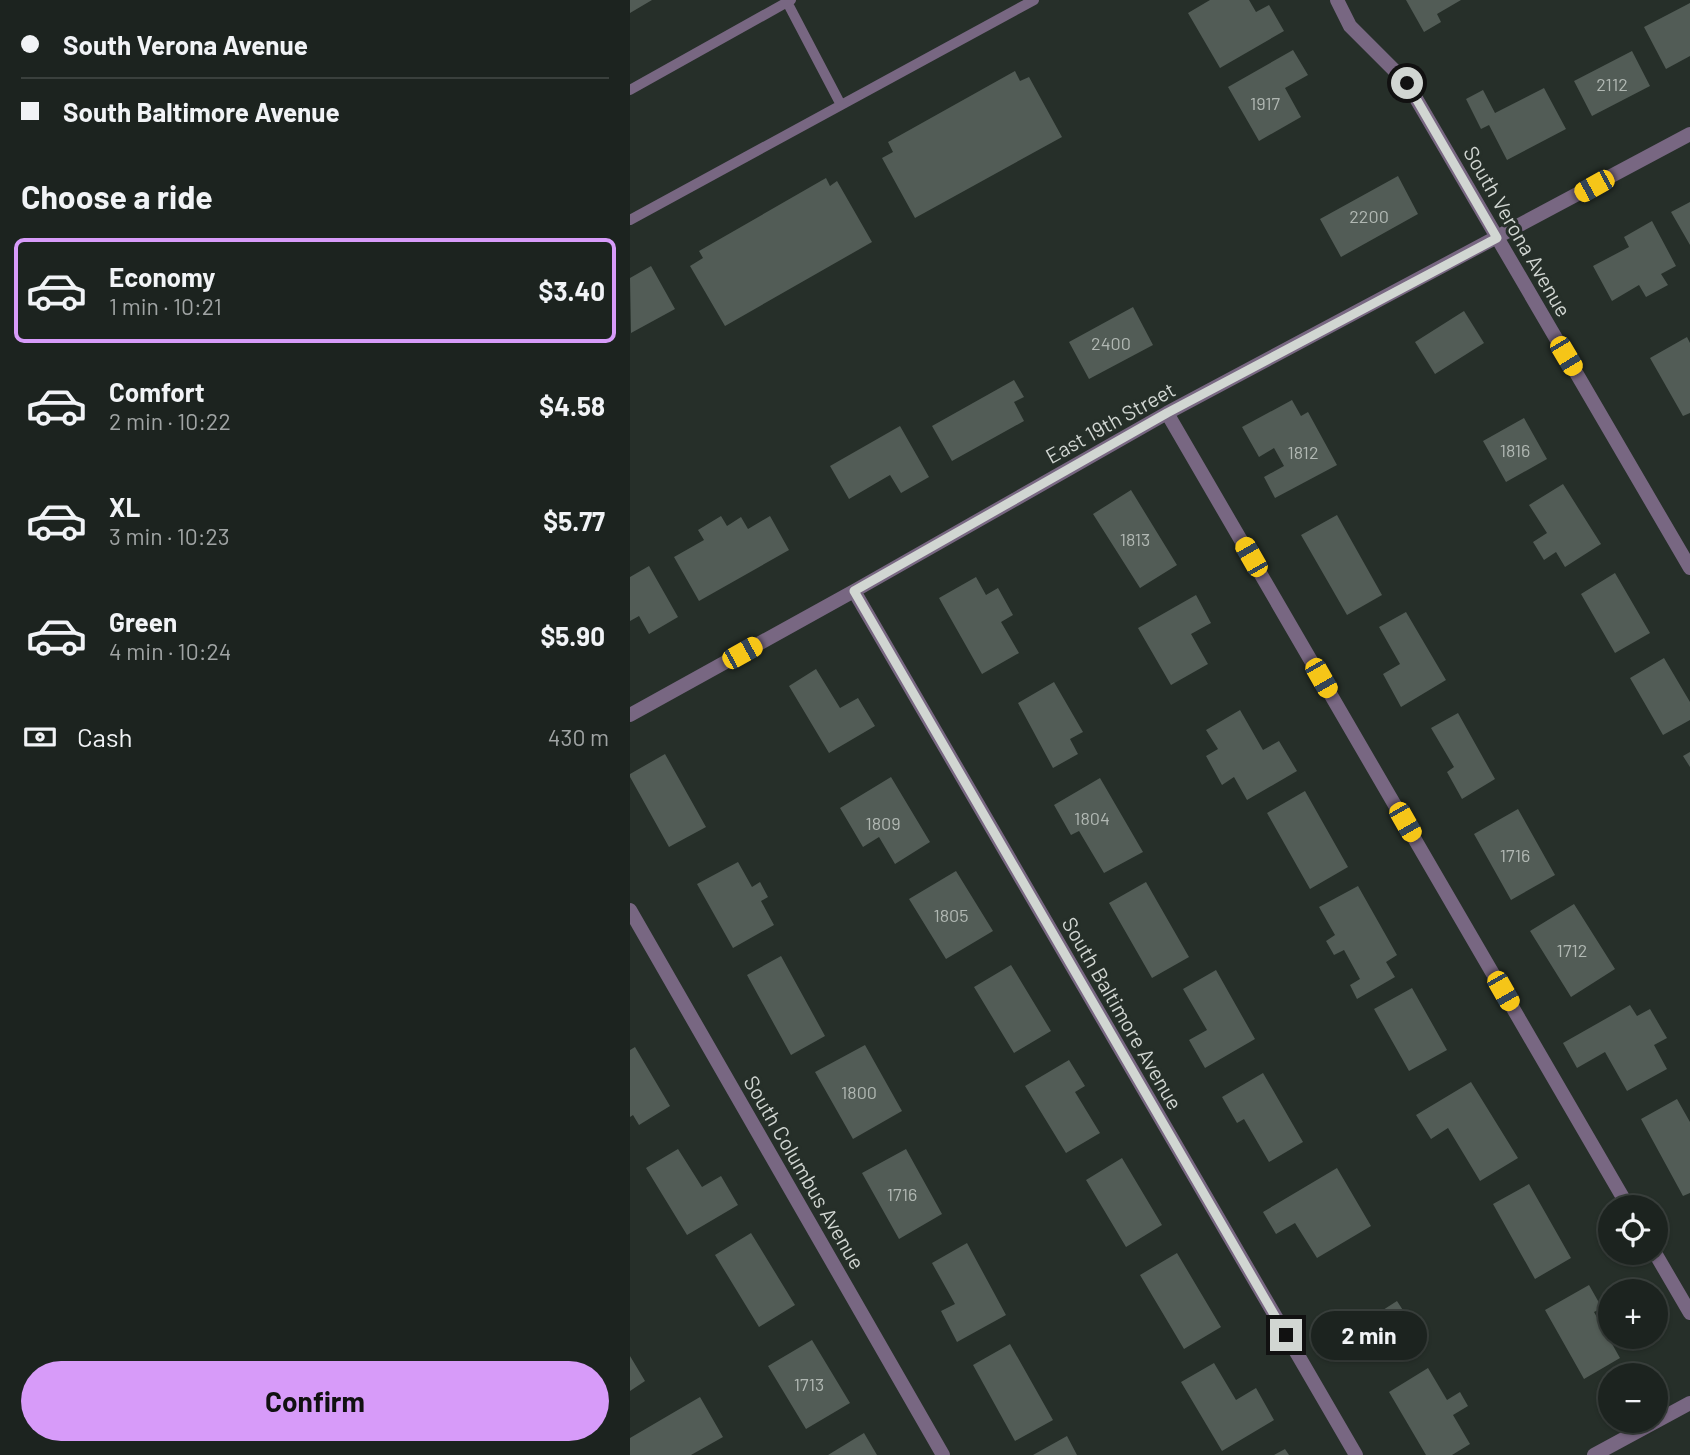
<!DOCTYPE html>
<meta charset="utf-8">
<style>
body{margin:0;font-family:Barlow,sans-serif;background:#252b28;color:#f1f3f6;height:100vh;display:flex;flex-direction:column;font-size:26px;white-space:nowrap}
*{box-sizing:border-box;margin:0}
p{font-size:23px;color:#a0a4a4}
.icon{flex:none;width:38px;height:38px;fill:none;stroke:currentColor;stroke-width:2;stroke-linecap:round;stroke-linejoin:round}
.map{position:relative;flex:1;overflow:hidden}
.panel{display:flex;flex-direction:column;background:#1c231f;width:630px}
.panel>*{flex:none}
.banner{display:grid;align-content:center;height:154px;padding:0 21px;background:#1c231f}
.buttons{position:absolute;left:968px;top:1195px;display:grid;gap:14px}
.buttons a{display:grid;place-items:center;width:70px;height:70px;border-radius:50%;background:#1c231f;box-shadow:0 2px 5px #0004,0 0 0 2px #3a403d;font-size:35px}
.end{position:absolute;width:32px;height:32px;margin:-16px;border:9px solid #d1d6d2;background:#111;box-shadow:0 0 0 4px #111}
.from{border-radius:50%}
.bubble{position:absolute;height:49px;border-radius:24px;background:#1c231f;box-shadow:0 2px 5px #0004,0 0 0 2px #3a403d;font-size:23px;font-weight:700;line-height:49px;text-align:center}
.car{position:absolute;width:21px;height:42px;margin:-21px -10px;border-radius:9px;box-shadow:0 0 5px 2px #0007;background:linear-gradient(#f5c518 24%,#345 0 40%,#f5c518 0 76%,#345 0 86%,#f5c518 0)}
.banner b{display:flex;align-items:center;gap:24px;height:66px;font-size:26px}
.banner b+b{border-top:2px solid #3a403d}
.banner i{width:18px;height:18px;background:#f1f3f6}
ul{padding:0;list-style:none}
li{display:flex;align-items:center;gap:21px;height:105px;margin:0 14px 10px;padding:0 7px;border:4px solid transparent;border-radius:10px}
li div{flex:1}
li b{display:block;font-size:26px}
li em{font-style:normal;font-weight:700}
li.selected{border-color:#d79bf9}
li>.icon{width:63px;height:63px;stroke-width:1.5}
h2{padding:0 21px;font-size:32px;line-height:84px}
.pay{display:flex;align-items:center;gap:18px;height:77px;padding:0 21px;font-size:26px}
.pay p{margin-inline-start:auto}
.button{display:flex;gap:14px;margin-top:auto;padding:14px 21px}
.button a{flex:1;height:80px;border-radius:42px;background:#d79bf9;color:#111;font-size:28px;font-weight:700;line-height:80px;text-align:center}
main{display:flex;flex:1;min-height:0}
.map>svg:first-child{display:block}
.building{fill:#525c56}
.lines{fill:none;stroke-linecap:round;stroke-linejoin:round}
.service{stroke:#786782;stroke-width:10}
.minor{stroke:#786782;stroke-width:14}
.route{stroke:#d1d6d2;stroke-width:9}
.labels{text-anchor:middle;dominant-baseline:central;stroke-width:6;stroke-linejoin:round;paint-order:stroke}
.number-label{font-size:18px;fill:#b1b8b3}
.street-label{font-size:21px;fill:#d1d6d2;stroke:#262f29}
</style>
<main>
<section class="panel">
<div class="banner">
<b><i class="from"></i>South Verona Avenue</b>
<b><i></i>South Baltimore Avenue</b>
</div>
<h2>Choose a ride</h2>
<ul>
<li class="selected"><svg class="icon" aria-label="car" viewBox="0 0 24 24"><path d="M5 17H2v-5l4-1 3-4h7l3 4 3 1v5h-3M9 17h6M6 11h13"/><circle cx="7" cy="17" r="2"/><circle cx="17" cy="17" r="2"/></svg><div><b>Economy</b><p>1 min · 10:21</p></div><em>$3.40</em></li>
<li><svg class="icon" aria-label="car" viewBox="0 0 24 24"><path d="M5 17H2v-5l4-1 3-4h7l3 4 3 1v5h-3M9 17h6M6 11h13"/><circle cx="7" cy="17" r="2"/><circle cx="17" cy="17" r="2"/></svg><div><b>Comfort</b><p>2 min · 10:22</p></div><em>$4.58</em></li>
<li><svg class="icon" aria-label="car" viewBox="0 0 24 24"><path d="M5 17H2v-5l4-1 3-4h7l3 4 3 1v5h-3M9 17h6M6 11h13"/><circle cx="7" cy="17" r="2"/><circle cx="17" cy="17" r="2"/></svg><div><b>XL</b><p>3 min · 10:23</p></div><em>$5.77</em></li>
<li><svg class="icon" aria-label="car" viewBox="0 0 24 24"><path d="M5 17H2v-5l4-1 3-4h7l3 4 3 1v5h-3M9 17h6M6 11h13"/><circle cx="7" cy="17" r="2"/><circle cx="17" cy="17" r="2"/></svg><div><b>Green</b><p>4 min · 10:24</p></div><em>$5.90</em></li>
</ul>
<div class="pay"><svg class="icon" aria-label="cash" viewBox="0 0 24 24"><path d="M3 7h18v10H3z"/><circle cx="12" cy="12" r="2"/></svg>Cash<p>430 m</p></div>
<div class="button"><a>Confirm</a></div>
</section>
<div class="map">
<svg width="1060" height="1455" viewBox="0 0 1060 1455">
<rect width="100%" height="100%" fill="#262f29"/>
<path class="building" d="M0,0H22L0,13Z
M580,0H619L626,12L639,5L654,31L590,68L558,13Z
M776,0H831L807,14L811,22L794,32Z
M1060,3V56L1036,69L1014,27Z
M663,50L678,75L655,88L671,117L629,141L598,87Z
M1002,51L1020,86L962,116L944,81Z
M385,71L390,81L399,77L432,137L285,218L252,158L263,152L258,142Z
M914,88L936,129L877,160L859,125L851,129L836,99L853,90L865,113Z
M768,176L788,214L711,257L690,219Z
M196,178L200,186L207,181L242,242L95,326L60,266L73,258L69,251Z
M1060,202V245L1041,212Z
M1022,221L1046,266L1031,274L1038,285L1016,297L1009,285L982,301L963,266L999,247L994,237Z
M21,266L45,309L1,333L0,278Z
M503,307L523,345L459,379L439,342Z
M834,311L854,343L805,374L785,342Z
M1057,337L1060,343V413L1053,416L1020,358Z
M384,380L394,397L384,402L394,421L322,461L302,426Z
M662,400L671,416L678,412L707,465L645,498L634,477L654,466L644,448L629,457L612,427Z
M894,418L917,459L876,482L853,441Z
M270,426L299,477L271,493L260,475L219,499L200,466Z
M933,484L971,544L935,567L926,552L914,560L903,542L917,533L899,505Z
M501,490L547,565L510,588L463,514Z
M707,515L752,595L717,615L671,535Z
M91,516L97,526L111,517L118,529L140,516L159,550L69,601L44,557L74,540L68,530Z
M19,566L48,617L19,634L9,616L0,621V577Z
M985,573L1020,633L985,653L951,594Z
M346,577L356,595L368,588L383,615L371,622L389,653L352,674L309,598Z
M566,595L581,623L561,634L578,664L541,685L508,628Z
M776,612L816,680L771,707L753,674L770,664L749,627Z
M1034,658L1060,702V720L1033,735L1000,678Z
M186,669L210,708L228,698L245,726L199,753L159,686Z
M424,682L453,732L440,739L448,754L423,768L388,703Z
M610,710L633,750L649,741L667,771L617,800L604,777L592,785L576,756L588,749L576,730Z
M828,713L865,779L832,799L817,772L824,767L801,728Z
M1060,752V767L1053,756Z
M35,754L76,827L39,847L0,777V774Z
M261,777L300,842L265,864L249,837L233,847L210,808Z
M470,778L513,852L474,873L449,831L441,835L424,805Z
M675,791L718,867L680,889L637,813Z
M888,809L925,875L881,900L844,834Z
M108,862L122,887L130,882L138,897L131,901L144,925L103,948L67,884Z
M326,871L363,931L316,959L279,899Z
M516,882L559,957L522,978L479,903Z
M728,886L767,955L756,962L765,977L727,999L720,985L730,979L714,950L704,955L696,941L705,935L689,907Z
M944,904L985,969L941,997L900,931Z
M151,956L195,1036L161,1055L117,975Z
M381,965L421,1031L384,1053L344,987Z
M586,970L625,1039L575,1068L559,1040L577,1030L553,989Z
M782,988L817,1050L779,1071L744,1009Z
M1000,1005L1007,1016L1020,1009L1037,1038L1024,1045L1037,1069L997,1091L975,1052L947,1068L933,1043Z
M235,1045L272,1111L223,1139L185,1072Z
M5,1047L40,1106L9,1125L3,1115L0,1117V1050Z
M439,1060L455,1086L445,1092L470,1133L436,1153L395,1086Z
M633,1073L673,1142L639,1162L614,1119L607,1123L592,1097Z
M841,1082L888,1158L850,1181L818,1128L801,1139L786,1115Z
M1047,1099L1060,1122V1193L1053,1196L1011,1119Z
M48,1149L72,1187L91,1176L108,1205L57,1235L16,1168Z
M276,1149L312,1214L269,1239L232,1173Z
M492,1158L532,1225L496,1247L456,1180Z
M707,1168L741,1226L687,1258L665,1223L646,1234L633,1212Z
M899,1184L941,1258L905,1279L863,1204Z
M121,1233L165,1305L129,1327L85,1255Z
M337,1243L376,1315L327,1342L311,1311L325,1304L302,1263Z
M547,1253L591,1327L554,1349L510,1275Z
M959,1285L972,1308L964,1312L990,1358L954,1379L915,1310Z
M767,1301L789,1335L749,1360L728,1326Z
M182,1340L220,1403L176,1429L138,1366Z
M380,1344L423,1420L385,1441L343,1365Z
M0,1356L15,1381L0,1391Z
M584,1363L606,1400L626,1388L644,1420L592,1451L551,1382Z
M798,1368L817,1400L830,1392L838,1406L823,1415L840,1444L822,1455H796L759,1392Z
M70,1397L93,1437L61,1455H0V1438Z
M234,1433L247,1455H198Z
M437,1436L447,1455H403Z
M655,1449L659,1455H644Z"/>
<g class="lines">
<path class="service" d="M157,2L211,105
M0,90L161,0
M0,220L404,0"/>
<path class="minor" d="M707,0L720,26L777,83L1060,568
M537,413L999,1208
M224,591L726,1455
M0,715L224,591L537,413L1060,134
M0,910L313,1455
M1025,1253L1060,1313
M964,1455L1060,1403"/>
</g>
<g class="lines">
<path class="route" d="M656,1335L224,591L537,413L867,238L777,83"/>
</g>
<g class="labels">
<g class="number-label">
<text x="982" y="84">2112</text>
<text x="635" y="103">1917</text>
<text x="739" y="216">2200</text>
<text x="481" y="343">2400</text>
<text x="885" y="450">1816</text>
<text x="673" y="452">1812</text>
<text x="505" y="539">1813</text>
<text x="462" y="818">1804</text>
<text x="253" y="823">1809</text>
<text x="885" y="855">1716</text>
<text x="321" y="915">1805</text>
<text x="942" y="950">1712</text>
<text x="229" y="1092">1800</text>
<text x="272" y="1194">1716</text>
<text x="179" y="1384">1713</text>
</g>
<g class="street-label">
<text transform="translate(888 231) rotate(60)">South Verona Avenue</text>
<text transform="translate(480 422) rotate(-29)">East 19th Street</text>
<text transform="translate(493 1013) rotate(60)">South Baltimore Avenue</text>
<text transform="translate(175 1172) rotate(60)">South Columbus Avenue</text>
</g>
</g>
</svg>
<div class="buttons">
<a><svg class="icon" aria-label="locate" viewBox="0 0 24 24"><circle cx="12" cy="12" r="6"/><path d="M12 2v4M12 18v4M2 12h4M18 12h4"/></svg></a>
<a>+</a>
<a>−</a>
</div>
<i class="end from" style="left:777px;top:83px"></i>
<i class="end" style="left:656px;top:1335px"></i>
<div class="bubble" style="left:681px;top:1311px;width:116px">2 min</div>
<i class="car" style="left:964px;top:186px;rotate:241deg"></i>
<i class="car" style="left:936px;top:356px;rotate:149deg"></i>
<i class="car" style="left:621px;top:557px;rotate:330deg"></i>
<i class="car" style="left:112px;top:653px;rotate:61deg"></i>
<i class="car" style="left:691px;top:678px;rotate:150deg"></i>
<i class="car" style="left:775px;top:822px;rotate:150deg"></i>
<i class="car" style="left:873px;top:991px;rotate:150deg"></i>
</div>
</main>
